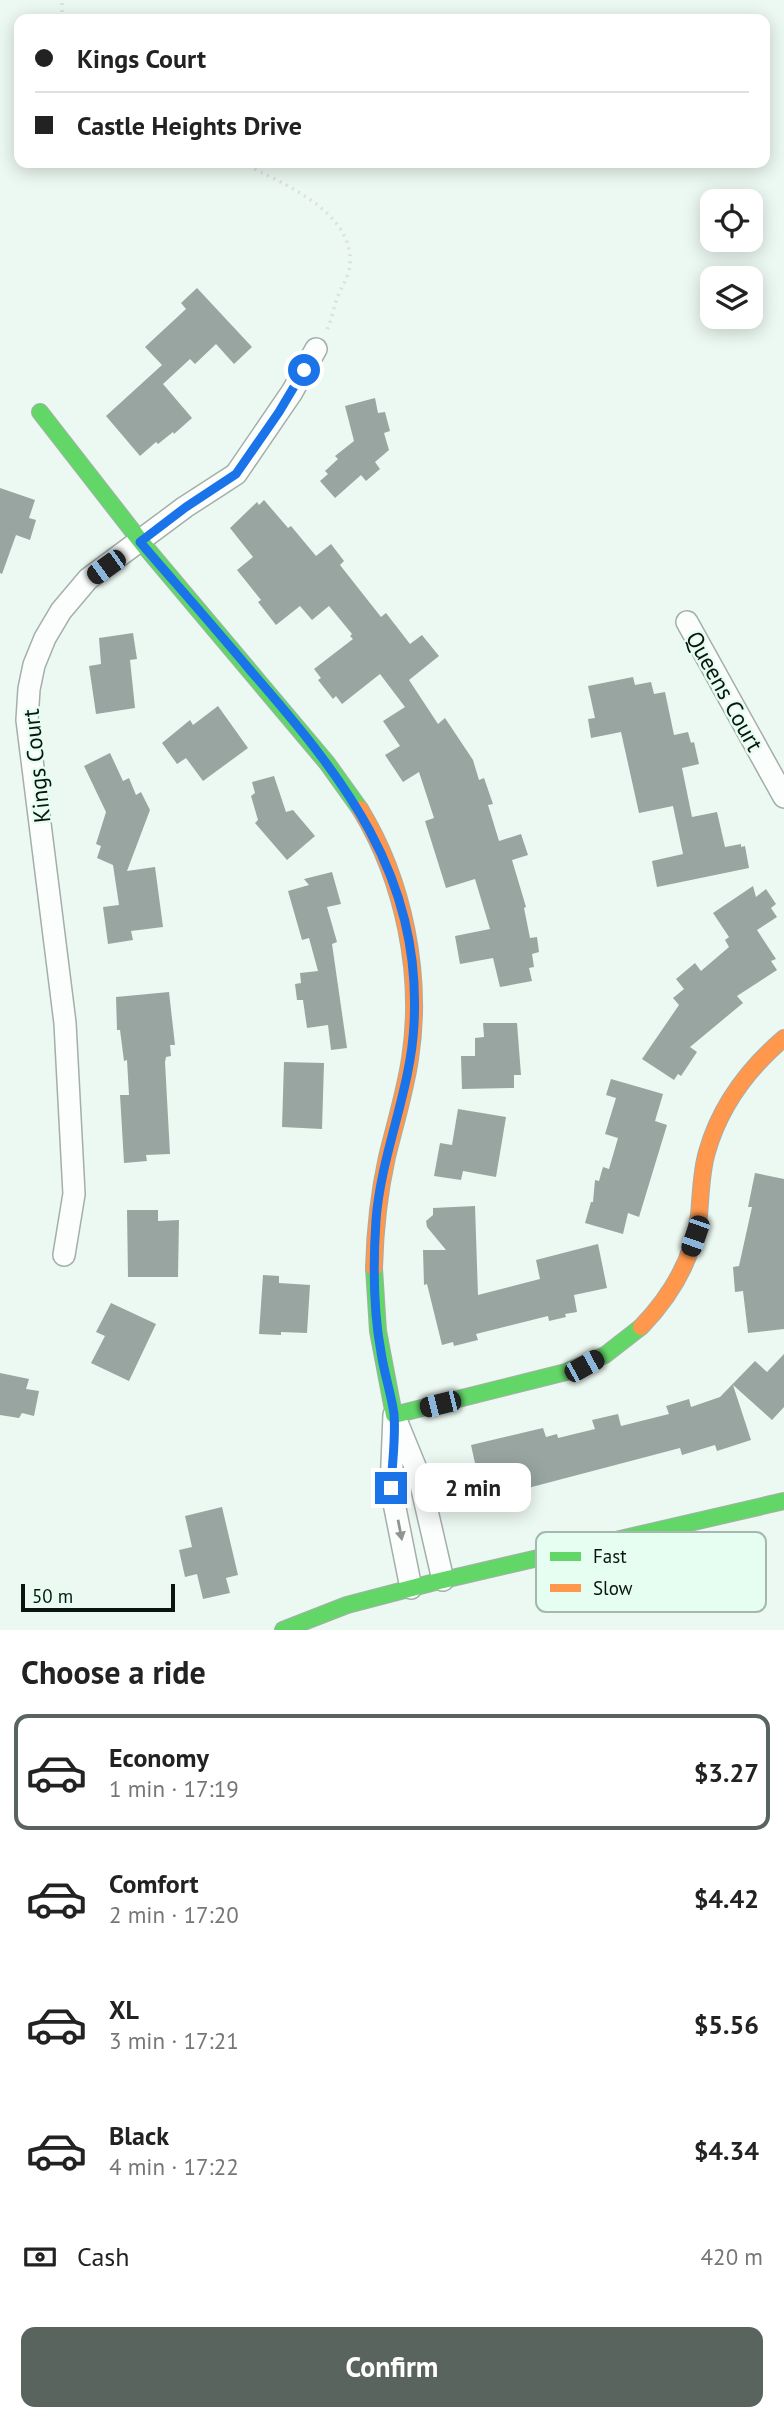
<!DOCTYPE html>
<meta charset="utf-8">
<style>
body{margin:0;font-family:"PT Sans",sans-serif;background:#f2f2f2;color:#222;height:100vh;display:flex;flex-direction:column;font-size:26px;white-space:nowrap}
*{box-sizing:border-box;margin:0}
p{font-size:23px;color:#767676}
.icon{flex:none;width:38px;height:38px;fill:none;stroke:currentColor;stroke-width:2;stroke-linecap:round;stroke-linejoin:round}
.map{position:relative;height:1630px;overflow:hidden}
.drawer{display:flex;flex-direction:column;background:#fff;flex:1}
.drawer>*{flex:none}
.banner{position:absolute;left:14px;top:14px;width:756px;height:154px;border-radius:14px;box-shadow:0 4px 18px #0003;display:grid;align-content:center;height:154px;padding:0 21px;background:#fff}
.tools{position:absolute;left:700px;top:189px;display:grid;gap:14px}
.tools a{display:grid;place-items:center;width:63px;height:63px;border-radius:14px;background:#fff;box-shadow:0 4px 18px #0003;font-size:35px}
.scale{position:absolute;left:21px;bottom:18px;width:154px;box-sizing:border-box;padding-left:7px;border:4px solid #0b1510;border-top:0;font-size:19px;line-height:24px;white-space:nowrap;color:#0b1510;-webkit-text-stroke:5px #e6fef1;paint-order:stroke}
.end{position:absolute;width:32px;height:32px;margin:-16px;border:9px solid #1a73e8;background:#fff;box-shadow:0 0 0 4px #fff}
.from{border-radius:50%}
.bubble{position:absolute;height:49px;border-radius:14px;background:#fff;box-shadow:0 4px 18px #0003;font-size:23px;font-weight:700;line-height:49px;text-align:center}
.car{position:absolute;width:21px;height:42px;margin:-21px -10px;border-radius:9px;box-shadow:0 0 5px 2px #0007;background:linear-gradient(#222 24%,#8ab4d8 0 40%,#222 0 76%,#8ab4d8 0 86%,#222 0)}
.banner b{display:flex;align-items:center;gap:24px;height:66px;font-size:26px}
.banner b+b{border-top:2px solid #e0e0e0}
.banner i{width:18px;height:18px;background:#222}
ul{padding:0;list-style:none}
li{display:flex;align-items:center;gap:21px;height:116px;margin:0 14px 10px;padding:0 7px;border:4px solid transparent;border-radius:14px}
li div{flex:1}
li b{display:block;font-size:26px}
li em{font-style:normal;font-weight:700}
li.current{border-color:#5a645f}
li>.icon{width:63px;height:63px;stroke-width:1.5}
h2{padding:0 21px;font-size:32px;line-height:84px}
.pay{display:flex;align-items:center;gap:18px;height:77px;padding:0 21px;font-size:26px}
.pay p{margin-inline-start:auto}
.cta{display:flex;gap:14px;margin-top:auto;padding:14px 21px}
.cta a{flex:1;height:80px;border-radius:14px;background:#5a645f;color:#fff;font-size:28px;font-weight:700;line-height:80px;text-align:center}
.map>svg:first-child{display:block}
.building{fill:#98a5a1}
.lines{fill:none;stroke-linecap:round;stroke-linejoin:round}
.street-casing{stroke:#a4afa9;stroke-width:24}
.fast-casing{stroke:#a4afa9;stroke-width:18}
.slow-casing{stroke:#a4afa9;stroke-width:18}
.path{stroke:#dce0de;stroke-width:3.5;stroke-dasharray:2 5;stroke-linecap:butt}
.street{stroke:#fcfefd;stroke-width:21}
.fast{stroke:#63d668;stroke-width:16}
.slow{stroke:#ff974d;stroke-width:16}
.oneway{fill:#909592}
.route{stroke:#1a73e8;stroke-width:9}
.labels{text-anchor:middle;dominant-baseline:central;stroke-width:5;stroke-linejoin:round;paint-order:stroke}
.street-label{font-size:23px;fill:#0b1510;stroke:#e6fef1}
.key{fill:#e6fef1;stroke:#a4b8ae;stroke-width:2}
.key-label{font-size:19px;fill:#0b1510}
</style>
<div class="map">
<svg width="784" height="1630" viewBox="0 0 784 1630">
<rect width="100%" height="100%" fill="#ecf8f2"/>
<path class="building" d="M197,288L252,347L234,364L216,344L195,364L190,359L163,384L192,418L174,434L173,432L158,444L156,442L140,456L106,416L162,365L145,347L186,309L181,303Z
M375,398L378,413L385,412L390,431L384,433L389,450L375,462L380,469L366,481L361,475L335,498L320,481L328,474L325,471L338,459L335,456L354,441L345,406Z
M0,488L35,500L29,518L36,520L30,540L16,535L2,574L0,573Z
M264,500L288,528L291,526L316,556L331,544L344,561L340,565L381,617L386,613L410,644L422,635L439,656L409,680L438,724L445,718L473,760L479,780L484,778L493,804L488,805L499,841L521,834L528,855L512,860L526,907L524,908L530,938L537,937L539,952L532,954L534,967L529,968L532,981L500,987L493,958L460,964L455,936L490,929L475,879L446,888L425,821L434,818L419,772L403,782L385,755L400,746L383,721L405,707L380,674L342,704L336,696L333,699L318,680L321,678L314,669L353,639L350,636L352,634L329,606L312,620L300,606L276,625L258,602L261,600L237,570L253,557L230,528L257,502L259,505Z
M133,633L137,659L130,660L135,708L96,714L89,666L101,664L99,638Z
M633,677L635,685L651,682L654,694L665,692L674,735L688,732L691,743L694,742L699,764L682,768L692,817L717,812L725,847L741,844V847L745,846L749,868L657,887L652,861L683,854L673,806L639,813L621,732L591,738L588,719L595,718L588,686Z
M218,706L248,748L203,781L186,758L177,764L162,743L190,720L193,725Z
M110,753L123,781L129,778L136,795L141,792L150,810L127,871L155,867L163,927L131,931L133,940L108,944L103,907L119,905L113,865L97,858L101,846L96,844L106,812L84,766Z
M274,776L286,812L293,810L315,836L287,860L255,823L258,820L251,796L255,793L252,782Z
M332,872L341,904L327,907L337,942L332,944L347,1048L331,1050L328,1025L307,1028L303,1000H297L295,984L301,983L300,973L318,971L309,938L302,940L288,891L309,885L304,879Z
M753,886L756,897L766,889L776,904L771,908L777,917L757,930L776,959L771,961L777,970L737,996L743,1003L690,1047L697,1052L681,1076L678,1074L674,1080L642,1059L679,1005L673,998L684,989L676,979L695,963L701,971L729,947L725,940L729,937L713,913Z
M169,992L175,1045H170L171,1056L166,1057L165,1062L170,1154L146,1155L147,1161L124,1163L120,1095H129L127,1060L124,1061L120,1030H117L116,997Z
M483,1023H517L521,1075H514V1088L462,1089L461,1056H475V1038L484,1037Z
M284,1062L324,1063L322,1129L282,1127Z
M611,1079L663,1094L655,1121L667,1125L639,1217L628,1213L623,1234L585,1223L591,1202H593L595,1180L599,1181L603,1167L609,1169L618,1138L605,1134L616,1098L606,1095Z
M458,1109L506,1117L496,1177L463,1171L461,1180L434,1176L440,1143L452,1145Z
M755,1173L784,1179V1329L748,1333L743,1291L735,1292L733,1267L739,1266L752,1207H748Z
M475,1206L478,1295L540,1279L536,1260L598,1244L607,1288L574,1295L577,1312L565,1314L566,1317L549,1321L548,1316L476,1334L478,1340L454,1346L453,1342L442,1345L427,1284L424,1285L423,1250H446L427,1227L426,1221L433,1215V1208Z
M127,1210H158V1221L179,1220L178,1277H128Z
M263,1275L279,1276V1283L310,1285L307,1333L281,1332V1335L259,1334Z
M111,1303L156,1324L129,1381L91,1363L105,1336L96,1332Z
M784,1354V1407L772,1420L733,1385L751,1440L717,1451L715,1445L682,1455L680,1448L501,1495L503,1504L479,1509L477,1503L466,1505L458,1467L475,1463L471,1445L543,1428L546,1437L557,1434L558,1438L595,1429L592,1420L618,1414L621,1426L669,1414L666,1406L689,1399L691,1407L720,1397L755,1361L767,1372Z
M0,1373L29,1379L26,1389L39,1391L34,1416L22,1413L19,1418L0,1415Z
M222,1507L238,1575L226,1578L230,1593L203,1599L197,1574L185,1577L179,1550L192,1547L185,1516Z"/>
<g class="lines">
<defs>
<path id="street" d="M687,622L784,797
M64,1255L74,1194L65,1023L27,720L29,689L34,665L45,638L61,611L88,579L185,507L236,474L292,392L316,349
M411,1588L391,1488L394,1415L419,1476L443,1580"/>
<path id="fast" d="M40,412L142,543L327,763L360,809
M374,1268L378,1331L394,1415L566,1372L605,1355L641,1327
M283,1630L347,1605L435,1582L784,1501"/>
<path id="slow" d="M360,809C404,881 423,975 410,1059C405,1092 395,1124 387,1157C379,1193 375,1230 374,1268
M641,1327C671,1296 693,1259 699,1215C701,1194 701,1172 707,1152C720,1106 749,1068 784,1038"/>
</defs>
<use href="#street" class="street-casing"/>
<use href="#fast" class="fast-casing"/>
<use href="#slow" class="slow-casing"/>
<path class="path" d="M62,19V0
M242,163C282,183 354,211 350,265C349,277 340,289 336,301C333,311 331,322 326,332"/>
<use href="#street" class="street"/>
<use href="#fast" class="fast"/>
<use href="#slow" class="slow"/>
</g>
<defs><path id="oneway-solid" d="M-6-.8H1V-3.2L6.5 0L1 3.2V.8H-6Z" transform="scale(1.75)"/></defs>
<use class="oneway" href="#oneway-solid" transform="translate(400 1530) rotate(79)"/>
<g class="lines">
<path class="route" d="M304,370L279,412L236,474L186,507L140,542C177,585 214,627 250,670C342,776 422,874 414,1024C411,1090 381,1154 376,1220C373,1264 373,1309 381,1352C384,1373 391,1393 394,1414C396,1438 392,1464 391,1488"/>
</g>
<g class="labels">
<g class="street-label">
<text transform="translate(725 691) rotate(61)">Queens Court</text>
<text transform="translate(36 766) rotate(-96)">Kings Court</text>
</g>
</g>
<rect x="536" y="1532" width="230" height="80" rx="10" class="key"/>
<rect x="550" y="1552" width="31" height="9" fill="#63d668"/>
<rect x="550" y="1584" width="31" height="8" fill="#ff974d"/>
<g class="key-label">
<text x="593" y="1563">Fast</text>
<text x="593" y="1595">Slow</text>
</g>
</svg>
<div class="tools">
<a><svg class="icon" aria-label="locate" viewBox="0 0 24 24"><circle cx="12" cy="12" r="6"/><path d="M12 2v4M12 18v4M2 12h4M18 12h4"/></svg></a>
<a><svg class="icon" aria-label="layers" viewBox="0 0 24 24"><path d="M12 4l9 5-9 5-9-5zM3 14l9 5 9-5"/></svg></a>
</div>
<div class="scale">50 m</div>
<i class="end from" style="left:304px;top:370px"></i>
<i class="end" style="left:391px;top:1488px"></i>
<div class="bubble" style="left:415px;top:1463px;width:116px">2 min</div>
<i class="car" style="left:106px;top:567px;rotate:234deg"></i>
<i class="car" style="left:695px;top:1236px;rotate:199deg"></i>
<i class="car" style="left:584px;top:1366px;rotate:61deg"></i>
<i class="car" style="left:440px;top:1404px;rotate:256deg"></i>
<div class="banner">
<b><i class="from"></i>Kings Court</b>
<b><i></i>Castle Heights Drive</b>
</div>
</div>
<section class="drawer">
<h2>Choose a ride</h2>
<ul>
<li class="current"><svg class="icon" aria-label="car" viewBox="0 0 24 24"><path d="M5 17H2v-5l4-1 3-4h7l3 4 3 1v5h-3M9 17h6M6 11h13"/><circle cx="7" cy="17" r="2"/><circle cx="17" cy="17" r="2"/></svg><div><b>Economy</b><p>1 min · 17:19</p></div><em>$3.27</em></li>
<li><svg class="icon" aria-label="car" viewBox="0 0 24 24"><path d="M5 17H2v-5l4-1 3-4h7l3 4 3 1v5h-3M9 17h6M6 11h13"/><circle cx="7" cy="17" r="2"/><circle cx="17" cy="17" r="2"/></svg><div><b>Comfort</b><p>2 min · 17:20</p></div><em>$4.42</em></li>
<li><svg class="icon" aria-label="car" viewBox="0 0 24 24"><path d="M5 17H2v-5l4-1 3-4h7l3 4 3 1v5h-3M9 17h6M6 11h13"/><circle cx="7" cy="17" r="2"/><circle cx="17" cy="17" r="2"/></svg><div><b>XL</b><p>3 min · 17:21</p></div><em>$5.56</em></li>
<li><svg class="icon" aria-label="car" viewBox="0 0 24 24"><path d="M5 17H2v-5l4-1 3-4h7l3 4 3 1v5h-3M9 17h6M6 11h13"/><circle cx="7" cy="17" r="2"/><circle cx="17" cy="17" r="2"/></svg><div><b>Black</b><p>4 min · 17:22</p></div><em>$4.34</em></li>
</ul>
<div class="pay"><svg class="icon" aria-label="cash" viewBox="0 0 24 24"><path d="M3 7h18v10H3z"/><circle cx="12" cy="12" r="2"/></svg>Cash<p>420 m</p></div>
<div class="cta"><a>Confirm</a></div>
</section>
